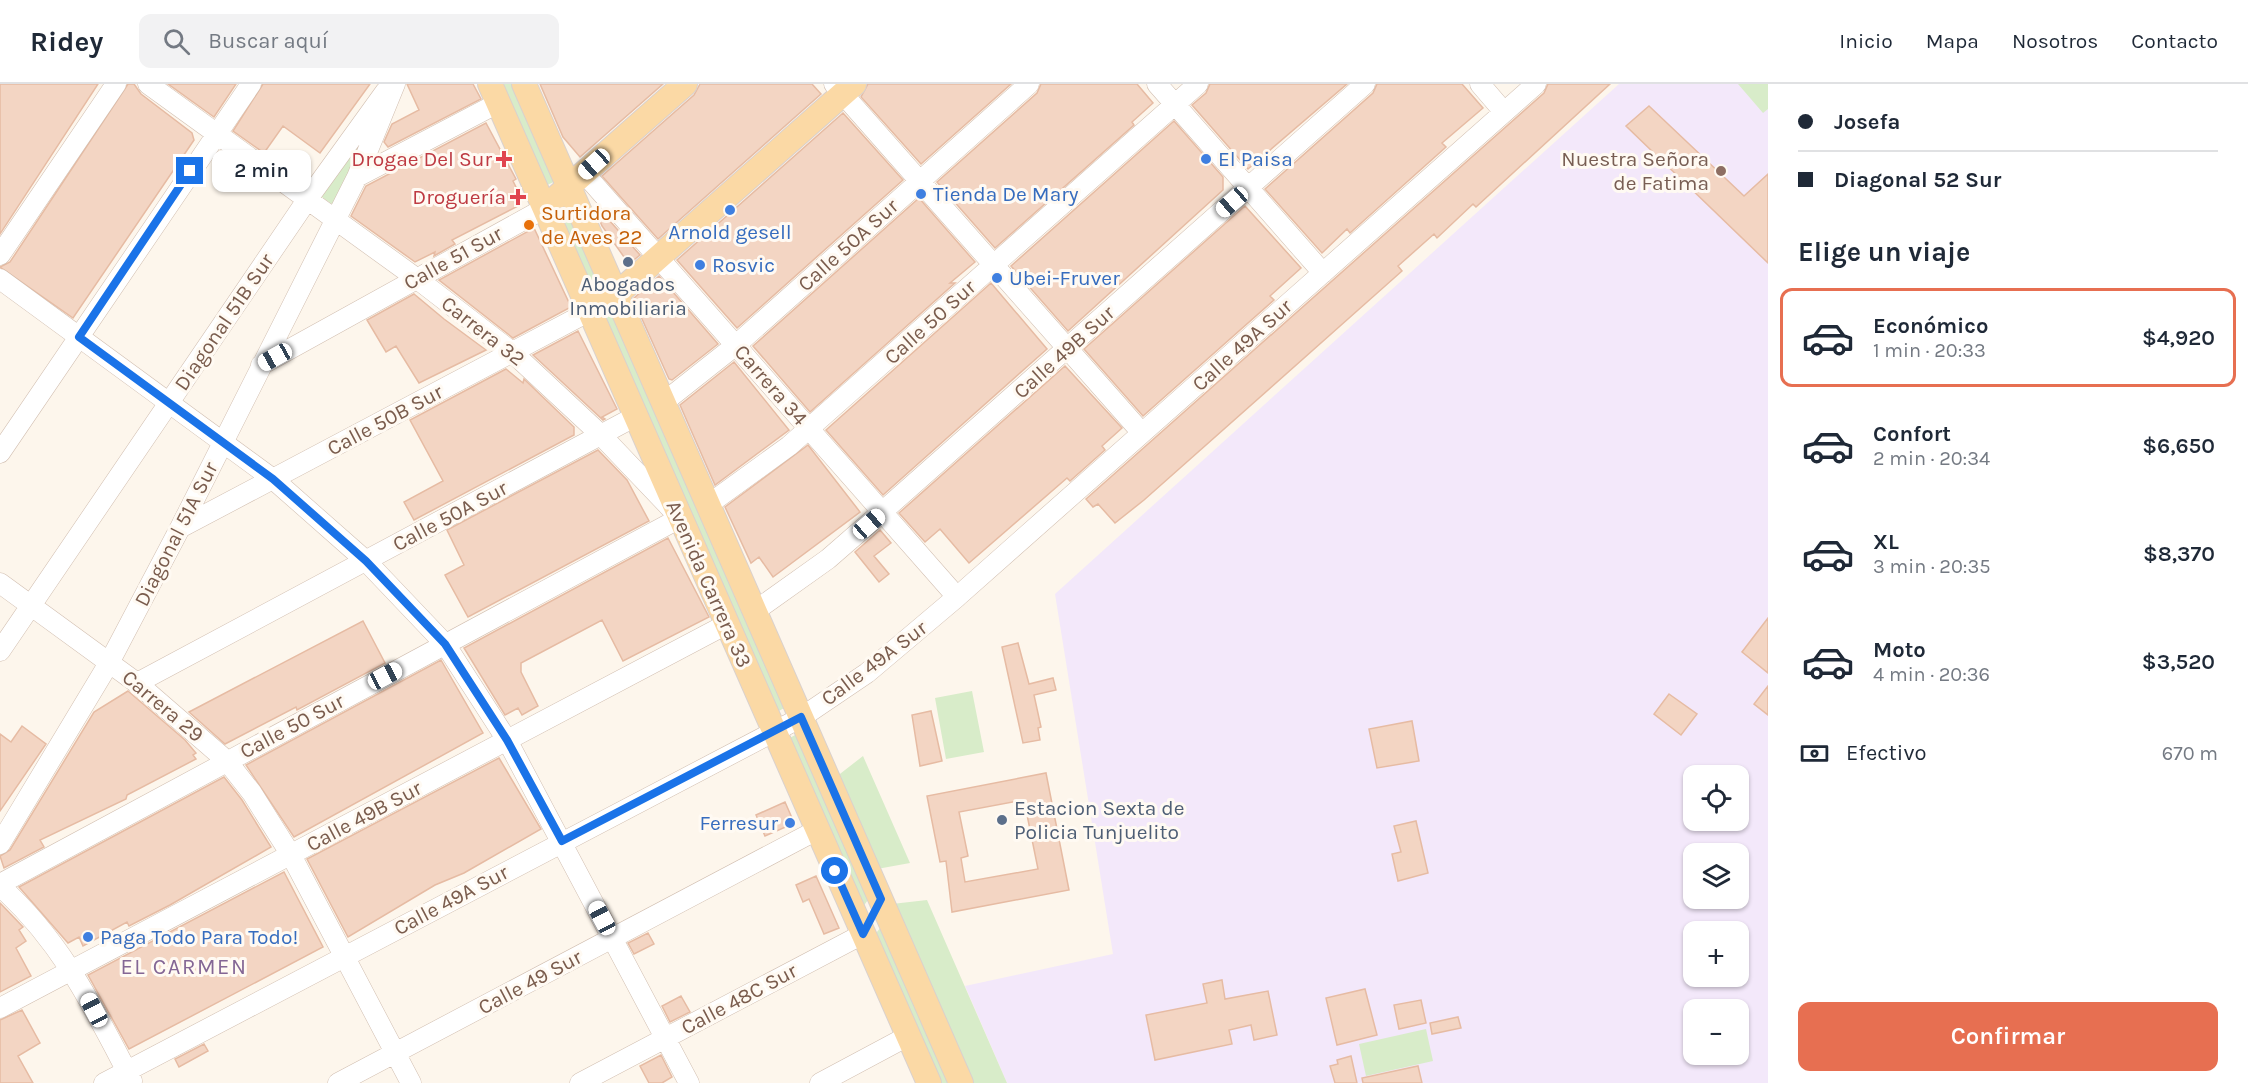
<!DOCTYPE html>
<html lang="es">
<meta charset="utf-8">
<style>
body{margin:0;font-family:Karla,sans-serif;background:#f2f2f3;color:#1f2937;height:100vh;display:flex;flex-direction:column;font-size:22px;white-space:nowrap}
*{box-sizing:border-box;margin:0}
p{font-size:20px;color:#747a83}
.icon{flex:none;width:33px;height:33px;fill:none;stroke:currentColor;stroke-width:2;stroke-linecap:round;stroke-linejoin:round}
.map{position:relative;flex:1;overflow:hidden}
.side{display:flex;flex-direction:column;background:#fff;width:480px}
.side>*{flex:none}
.hud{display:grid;align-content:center;height:132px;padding:0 30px;background:#fff}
.buttons{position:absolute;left:1683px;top:681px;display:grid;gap:12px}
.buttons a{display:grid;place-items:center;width:66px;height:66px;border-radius:12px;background:#fff;box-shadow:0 2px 4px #0004;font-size:30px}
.end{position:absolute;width:27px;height:27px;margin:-14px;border:8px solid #1a73e8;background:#fff;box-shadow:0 0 0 3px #fff}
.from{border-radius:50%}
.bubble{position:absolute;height:42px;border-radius:12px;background:#fff;box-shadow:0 2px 4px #0004;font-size:20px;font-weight:600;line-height:42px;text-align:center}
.car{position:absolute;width:18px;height:36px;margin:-18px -9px;border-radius:8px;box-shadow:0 0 4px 2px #0007;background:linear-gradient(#fff 24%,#345 0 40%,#fff 0 76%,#345 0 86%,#fff 0)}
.hud b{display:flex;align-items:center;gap:21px;height:57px;font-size:22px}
.hud b+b{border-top:2px solid #e0e1e3}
.hud i{width:15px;height:15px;background:#1f2937}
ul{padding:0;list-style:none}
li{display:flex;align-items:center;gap:18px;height:99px;margin:0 12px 9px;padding:0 18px;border:3px solid transparent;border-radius:12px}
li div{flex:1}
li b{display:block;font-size:22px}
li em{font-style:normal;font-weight:600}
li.on{border-color:#e76f51}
li>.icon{width:54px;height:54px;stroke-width:1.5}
h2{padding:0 30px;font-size:27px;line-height:72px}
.pay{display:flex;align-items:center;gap:15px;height:66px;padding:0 30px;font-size:22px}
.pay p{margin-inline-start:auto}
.button{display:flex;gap:12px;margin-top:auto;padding:12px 30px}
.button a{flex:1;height:69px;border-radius:12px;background:#e76f51;color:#fff;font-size:24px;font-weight:600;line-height:69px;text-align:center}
header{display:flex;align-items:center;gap:36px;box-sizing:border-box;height:84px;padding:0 30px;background:#fff;border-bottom:2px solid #e0e1e3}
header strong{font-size:28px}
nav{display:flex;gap:33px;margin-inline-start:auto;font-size:21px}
.search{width:420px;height:54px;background:#f2f2f3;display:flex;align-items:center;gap:15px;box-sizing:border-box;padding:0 21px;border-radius:12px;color:#747a83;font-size:22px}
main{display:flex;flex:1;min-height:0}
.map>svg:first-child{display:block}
.education{fill:#f3e8fa;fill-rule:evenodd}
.green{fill:#d8ecc9}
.building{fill:#f3d5c3;stroke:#e6bba3;stroke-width:1.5;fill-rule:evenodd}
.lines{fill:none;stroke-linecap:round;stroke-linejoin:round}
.minor-casing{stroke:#d1beb0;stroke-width:21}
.major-casing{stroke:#dad1cd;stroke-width:26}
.minor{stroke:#fff;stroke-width:20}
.major{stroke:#fbd9a5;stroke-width:24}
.route{stroke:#1a73e8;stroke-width:8}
.health-dot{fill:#e0444e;stroke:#fffaf3;stroke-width:2}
.shop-dot{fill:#3f7fe0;stroke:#fffaf3;stroke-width:2}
.education-dot{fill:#8d6e63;stroke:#fffaf3;stroke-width:2}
.food-dot{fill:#e8710a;stroke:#fffaf3;stroke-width:2}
.service-dot{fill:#5c6f8a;stroke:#fffaf3;stroke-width:2}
.labels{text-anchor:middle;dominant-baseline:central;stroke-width:6;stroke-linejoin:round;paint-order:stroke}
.health-label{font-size:21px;fill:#be3a42;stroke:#fffaf3;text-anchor:end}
.shop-label{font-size:21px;fill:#366cbe;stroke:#fffaf3;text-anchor:start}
.education-label{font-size:21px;fill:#785e54;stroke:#fffaf3;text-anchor:end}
.food-label{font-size:21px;fill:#c56008;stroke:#fffaf3;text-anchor:start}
.street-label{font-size:21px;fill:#7a5c4d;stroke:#fffaf3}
.service-label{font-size:21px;fill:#4e5e75;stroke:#fffaf3}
.neighbourhood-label{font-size:22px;letter-spacing:1.5px;fill:#846695;stroke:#fffaf3}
</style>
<header>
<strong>Ridey</strong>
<div class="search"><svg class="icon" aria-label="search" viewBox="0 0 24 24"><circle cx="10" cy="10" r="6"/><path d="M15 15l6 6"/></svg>Buscar aquí</div>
<nav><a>Inicio</a><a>Mapa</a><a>Nosotros</a><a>Contacto</a></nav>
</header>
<main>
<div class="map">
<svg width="1768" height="999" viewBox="0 0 1768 999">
<rect width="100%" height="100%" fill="#fdf6ec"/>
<path class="education" d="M1619,0H1768V999H1007L965,902L1113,870L1055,510ZM1694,692H1738V736H1694ZM1694,770H1738V814H1694ZM1694,848H1738V892H1694ZM1694,926H1738V970H1694Z"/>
<path class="green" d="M501,0H518L558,96L545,102Z
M1738,0H1768V25L1763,29Z
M390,10L336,123L319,111Z
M567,120L604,202L587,194L560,138L562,127Z
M613,222L788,622L775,629L600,228Z
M972,607L984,668L946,675L935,614Z
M799,649L870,813L860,827L784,657Z
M863,672L910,779L877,785L836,693Z
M927,816L1007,999H971L892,820Z
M882,842L952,999H937L871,855Z
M1426,945L1433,977L1366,992L1359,960Z"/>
<path class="building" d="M0,0H98L0,150Z
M128,0H134L141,10L192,49L194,56L73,234L0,183L10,178Z
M168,0H236L214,33Z
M263,0H370L320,69L283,42L264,69L233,47Z
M407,0H473L481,15L388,63L384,58L392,40L419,26Z
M540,0H663L580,73L563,53Z
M700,0H812L821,10L658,155L602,92L694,11Z
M868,0H1011L921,80L861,13Z
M1041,0H1137L1153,19L1132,38L1134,41L995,164L937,98L1037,9Z
M1210,0H1347L1248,85L1192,21L1206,9Z
M1377,0H1462L1483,24L1442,59L1446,63L1350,149L1347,145L1322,169L1265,105L1373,9Z
M1548,0H1610L1476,123L1473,120L1437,154L1434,150L1398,182L1402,187L1144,416L1115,439L1098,420L1093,423L1086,415L1544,9Z
M1649,22L1744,112L1768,90V179L1626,42Z
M843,29L903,96L737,244L677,176Z
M1174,37L1223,93V106L1068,247L1011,182Z
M486,39L516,95L513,97L522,115L520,121L452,156L455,160L434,172L435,168L415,178L351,132L366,102Z
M919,114L975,178L950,199H955L810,328L753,262Z
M1245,122L1301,184L1270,212L1274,216L1143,332L1084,265Z
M601,127L640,171L629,180L602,142L597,130Z
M534,144L571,223L513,254L439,196Z
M659,192L718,260L672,296L669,295L633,215Z
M991,199L1047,265L883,411L826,346Z
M414,210L444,235L486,266L419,299L396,262L386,268L367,236Z
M578,247L617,325L602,333L605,335L603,336L533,271Z
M734,278L789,346L715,401L680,321Z
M1065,282L1122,344L1102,362L1105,366L1070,397L1067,394L969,479L940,445L925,458L899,429Z
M506,285L523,299L524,295L574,343V351L414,436L404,418L443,397L410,336Z
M808,361L860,428L773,493L759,473L751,479L725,423Z
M598,366L627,396L649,437L468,533L445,491L464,481L447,446Z
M880,446L891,459L874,472L889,490L879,498L855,468Z
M668,454L709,533L623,577L602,536L521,579V588L538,622L522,631L518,624L505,631L464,564Z
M1768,534V589L1742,568Z
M363,537L385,579L297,626L296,623L225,660L189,628Z
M1018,559L1029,600L1053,594L1056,606L1034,611L1041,643L1038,644L1040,656L1023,659L1002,563Z
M441,576L483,649L294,753L246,681Z
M1768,602V631L1754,620Z
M128,607L185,656L196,669L193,671L196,675L127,711L126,715L40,756L44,763L4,784L0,772L10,766L94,628Z
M1669,610L1697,630L1681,651L1654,630Z
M931,627L942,677L920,682L912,631Z
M1412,637L1419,677L1377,684L1369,645Z
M22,642L46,660L0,727V650L11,658Z
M499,674L541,745L464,789L435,801L348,853L307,775Z
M1046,689L1069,806L952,828L946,777L940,778L927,712ZM1024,716L1038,785L965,798L961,774L968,772L959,728Z
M224,693L242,716L271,763L170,821L129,842L127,838L83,862L79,853L68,859L19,803Z
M785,718L792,734L788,742L765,752L756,731Z
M1416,737L1428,789L1398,797L1392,770L1401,768L1394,742Z
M284,788L323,863L129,965L88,891Z
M816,792L839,844L824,850L809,815L803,818L796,801Z
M0,819L23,843L19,846L26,857L16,864L31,892L0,908Z
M648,849L654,860L634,870L628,859Z
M1222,896L1225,915L1268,907L1277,951L1254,956L1251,941L1229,946L1232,960L1155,976L1146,931L1207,919L1203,900Z
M1365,905L1377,951L1337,961L1326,914Z
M681,912L690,928L670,938L662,922Z
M1421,916L1426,939L1399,945L1394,921Z
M22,926L40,959L18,972L33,999H0V936Z
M1458,933L1461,944L1432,950L1430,939Z
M204,960L208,967L179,983L175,975Z
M661,971L672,993L662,999H649L640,982Z
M1351,972L1357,999H1335L1330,982L1338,980L1337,976Z
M1418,982L1422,999H1363L1362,994Z"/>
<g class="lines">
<defs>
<path id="minor" d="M834,0L1142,349
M1157,0L1323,189
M1480,0L1504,28
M584,89L957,513
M357,93L498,19
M0,171L116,0
M0,195L273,395L366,477L445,560L507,656L689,999
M261,281L545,124
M664,318L736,261L1029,0
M0,369L251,0
M709,420L789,362L1198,0
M180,444L590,227
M0,499L137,599L227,677L252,709L291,771L411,999
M755,527L828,475L882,428L1365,0
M0,567L307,116L385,8
M137,599L636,332
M0,760L109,579L180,444L357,93L395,0
M0,800L680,434L601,351L512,268L416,194L148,0
M0,802C63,859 93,923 132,997
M0,924L727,540
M104,999L802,633L867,589L957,513L1536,0
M338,999L817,746
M580,999L863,850
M820,999L908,952"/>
<path id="major" d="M490,0L929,999
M524,0L961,999
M558,112L685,0
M602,211L617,210L854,0"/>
</defs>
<use href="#minor" class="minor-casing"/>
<use href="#major" class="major-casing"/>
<use href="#minor" class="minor"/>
<use href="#major" class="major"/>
</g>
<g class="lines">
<path class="route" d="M190,87L79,253L273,395L366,477L445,560L507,656L562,757L801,633L881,815L863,850L835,787"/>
</g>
<g class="health-dot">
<path d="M501 66h6v6h6v6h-6v6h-6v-6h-6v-6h6z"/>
<path d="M515 104h6v6h6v6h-6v6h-6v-6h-6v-6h6z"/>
</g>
<g class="shop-dot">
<circle cx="1206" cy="75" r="6"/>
<circle cx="921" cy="110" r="6"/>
<circle cx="730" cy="126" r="6"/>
<circle cx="700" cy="181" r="6"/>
<circle cx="997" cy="194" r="6"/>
<circle cx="790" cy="739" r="6"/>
<circle cx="88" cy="853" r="6"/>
</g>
<circle class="education-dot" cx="1721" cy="87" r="6"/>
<circle class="food-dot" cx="529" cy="141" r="6"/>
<g class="service-dot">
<circle cx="628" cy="178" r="6"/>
<circle cx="1002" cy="736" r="6"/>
</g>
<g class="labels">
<g class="health-label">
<text x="492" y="75">Drogae Del Sur</text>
<text x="506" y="113">Droguería</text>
</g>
<g class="shop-label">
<text x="1218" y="75">El Paisa</text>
<text x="933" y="110">Tienda De Mary</text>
<text x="730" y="148" text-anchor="middle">Arnold gesell</text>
<text x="712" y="181">Rosvic</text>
<text x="1009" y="194">Ubei-Fruver</text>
<text x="778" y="739" text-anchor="end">Ferresur</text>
<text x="100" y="853">Paga Todo Para Todo!</text>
</g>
<g class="education-label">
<text x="1709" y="75">Nuestra Señora<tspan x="1709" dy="24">de Fatima</tspan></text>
</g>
<g class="food-label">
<text x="541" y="129">Surtidora<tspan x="541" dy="24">de Aves 22</tspan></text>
</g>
<g class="street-label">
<text transform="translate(848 161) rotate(-42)">Calle 50A Sur</text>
<text transform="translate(453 174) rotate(-29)">Calle 51 Sur</text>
<text transform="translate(224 238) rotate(-56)">Diagonal 51B Sur</text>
<text transform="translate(930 238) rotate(-42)">Calle 50 Sur</text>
<text transform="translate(483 247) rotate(38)">Carrera 32</text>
<text transform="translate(1242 261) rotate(-42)">Calle 49A Sur</text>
<text transform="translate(1064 268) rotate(-42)">Calle 49B Sur</text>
<text transform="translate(771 301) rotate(49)">Carrera 34</text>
<text transform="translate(385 336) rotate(-28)">Calle 50B Sur</text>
<text transform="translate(450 432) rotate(-28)">Calle 50A Sur</text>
<text transform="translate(176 450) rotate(-63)">Diagonal 51A Sur</text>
<text transform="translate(709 500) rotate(66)">Avenida Carrera 33</text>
<text transform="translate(874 579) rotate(-37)">Calle 49A Sur</text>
<text transform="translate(163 622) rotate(40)">Carrera 29</text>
<text transform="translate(292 642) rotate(-28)">Calle 50 Sur</text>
<text transform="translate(364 732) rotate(-28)">Calle 49B Sur</text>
<text transform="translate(451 816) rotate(-28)">Calle 49A Sur</text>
<text transform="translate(530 898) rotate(-28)">Calle 49 Sur</text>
<text transform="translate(739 915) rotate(-28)">Calle 48C Sur</text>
</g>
<g class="service-label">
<text x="628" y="200">Abogados<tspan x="628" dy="24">Inmobiliaria</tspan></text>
<text x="1014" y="724" text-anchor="start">Estacion Sexta de<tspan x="1014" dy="24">Policia Tunjuelito</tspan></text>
</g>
<g class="neighbourhood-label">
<text x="184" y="883">EL CARMEN</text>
</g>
</g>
</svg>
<div class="buttons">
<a><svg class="icon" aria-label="locate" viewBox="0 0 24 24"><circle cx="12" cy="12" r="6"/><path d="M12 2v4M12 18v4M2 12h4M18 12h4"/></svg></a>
<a><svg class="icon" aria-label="layers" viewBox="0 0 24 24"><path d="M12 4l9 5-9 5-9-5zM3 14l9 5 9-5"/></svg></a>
<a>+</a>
<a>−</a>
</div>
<i class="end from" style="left:835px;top:787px"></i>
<i class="end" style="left:190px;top:87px"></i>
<div class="bubble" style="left:212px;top:66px;width:99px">2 min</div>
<i class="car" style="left:594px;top:80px;rotate:228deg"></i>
<i class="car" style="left:1232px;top:118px;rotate:229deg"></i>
<i class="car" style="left:275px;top:273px;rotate:241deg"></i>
<i class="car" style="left:869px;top:440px;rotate:49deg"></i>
<i class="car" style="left:385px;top:592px;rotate:62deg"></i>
<i class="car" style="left:602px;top:834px;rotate:332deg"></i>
<i class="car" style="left:94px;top:926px;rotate:332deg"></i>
</div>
<section class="side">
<div class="hud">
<b><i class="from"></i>Josefa</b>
<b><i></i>Diagonal 52 Sur</b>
</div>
<h2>Elige un viaje</h2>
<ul>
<li class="on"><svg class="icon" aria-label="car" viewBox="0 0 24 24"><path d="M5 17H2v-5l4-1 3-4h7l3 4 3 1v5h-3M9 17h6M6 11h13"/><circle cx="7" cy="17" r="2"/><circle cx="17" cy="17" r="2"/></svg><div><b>Económico</b><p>1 min · 20:33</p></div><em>$4,920</em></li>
<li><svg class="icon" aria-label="car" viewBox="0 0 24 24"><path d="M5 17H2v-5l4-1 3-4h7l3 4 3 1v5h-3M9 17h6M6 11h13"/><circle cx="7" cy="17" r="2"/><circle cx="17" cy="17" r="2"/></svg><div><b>Confort</b><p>2 min · 20:34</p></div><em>$6,650</em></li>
<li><svg class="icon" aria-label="car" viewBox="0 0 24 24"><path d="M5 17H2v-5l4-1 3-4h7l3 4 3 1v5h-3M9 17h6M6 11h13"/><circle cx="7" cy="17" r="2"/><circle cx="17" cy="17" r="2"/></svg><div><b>XL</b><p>3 min · 20:35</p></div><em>$8,370</em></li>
<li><svg class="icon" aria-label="car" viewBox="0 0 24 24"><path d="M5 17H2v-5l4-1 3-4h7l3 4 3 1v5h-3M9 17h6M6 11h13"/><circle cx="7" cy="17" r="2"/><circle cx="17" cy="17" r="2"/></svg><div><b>Moto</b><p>4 min · 20:36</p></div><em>$3,520</em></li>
</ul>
<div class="pay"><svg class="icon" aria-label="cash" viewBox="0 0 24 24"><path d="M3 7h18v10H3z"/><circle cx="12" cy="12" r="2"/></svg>Efectivo<p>670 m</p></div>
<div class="button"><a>Confirmar</a></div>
</section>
</main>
